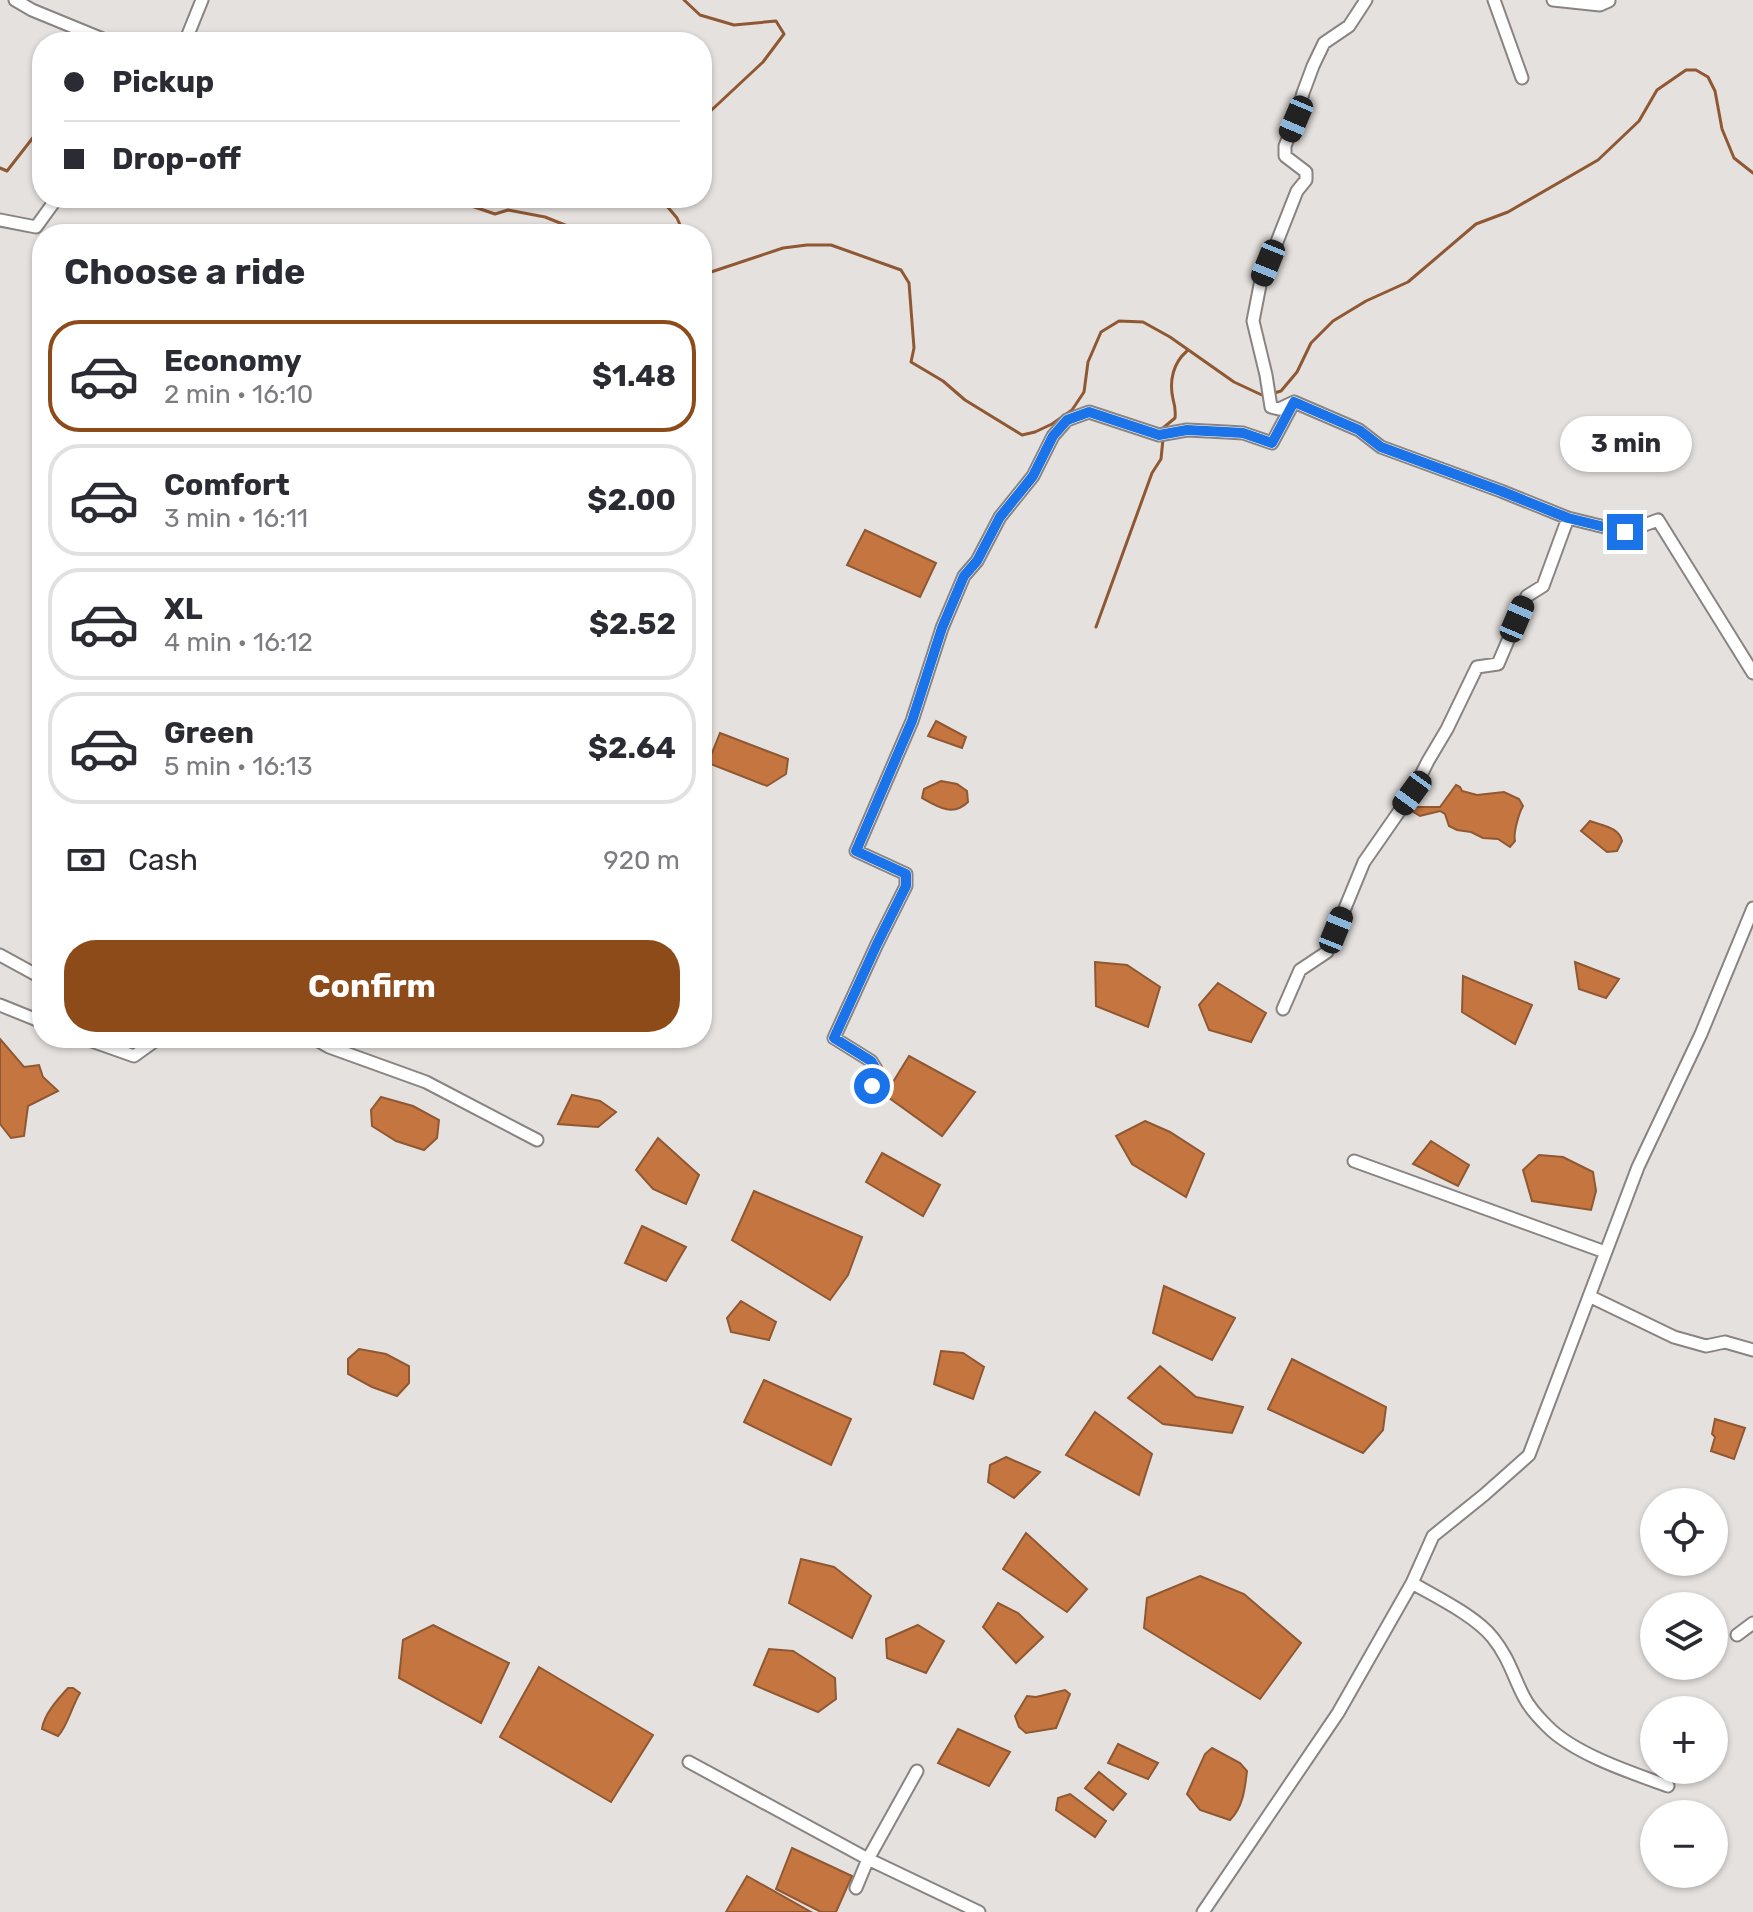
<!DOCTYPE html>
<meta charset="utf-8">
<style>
body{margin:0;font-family:Rubik,sans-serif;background:#f7f7f7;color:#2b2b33;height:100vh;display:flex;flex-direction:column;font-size:30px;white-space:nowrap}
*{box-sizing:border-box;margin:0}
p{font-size:26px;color:#7c7c81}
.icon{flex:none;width:44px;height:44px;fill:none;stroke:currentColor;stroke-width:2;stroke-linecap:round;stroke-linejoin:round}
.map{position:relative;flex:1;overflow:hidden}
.drawer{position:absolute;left:32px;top:224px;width:680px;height:824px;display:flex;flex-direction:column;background:#fff;border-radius:32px;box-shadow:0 2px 6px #0004}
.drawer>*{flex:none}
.banner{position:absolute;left:32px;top:32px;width:680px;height:176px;border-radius:32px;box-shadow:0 2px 6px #0004;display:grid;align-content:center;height:176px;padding:0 32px;background:#fff}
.tools{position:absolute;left:1640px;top:1488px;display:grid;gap:16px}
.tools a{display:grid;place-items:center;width:88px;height:88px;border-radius:50%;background:#fff;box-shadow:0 2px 6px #0004;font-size:40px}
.end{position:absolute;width:36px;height:36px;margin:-18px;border:10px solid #1a73e8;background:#fff;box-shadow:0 0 0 4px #fff}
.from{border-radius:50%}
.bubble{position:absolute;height:56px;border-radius:28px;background:#fff;box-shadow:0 2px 6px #0004;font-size:26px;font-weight:700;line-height:56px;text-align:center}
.car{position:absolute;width:24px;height:48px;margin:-24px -12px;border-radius:10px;box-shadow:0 0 6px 2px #0007;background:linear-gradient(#222 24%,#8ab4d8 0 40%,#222 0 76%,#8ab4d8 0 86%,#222 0)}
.banner b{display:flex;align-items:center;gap:28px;height:76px;font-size:30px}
.banner b+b{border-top:2px solid #e1e1e2}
.banner i{width:20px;height:20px;background:#2b2b33}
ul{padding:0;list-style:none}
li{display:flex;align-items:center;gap:24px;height:112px;margin:0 16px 12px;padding:0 16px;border:4px solid #e1e1e2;border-radius:32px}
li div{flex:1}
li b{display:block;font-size:30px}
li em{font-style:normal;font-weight:700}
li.active{border-color:#8d4b1a}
li>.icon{width:72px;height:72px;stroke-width:1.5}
h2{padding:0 32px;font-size:36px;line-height:96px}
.pay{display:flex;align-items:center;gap:20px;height:88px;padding:0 32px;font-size:30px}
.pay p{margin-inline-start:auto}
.button{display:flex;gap:16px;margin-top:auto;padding:16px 32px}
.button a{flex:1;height:92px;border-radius:32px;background:#8d4b1a;color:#fff;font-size:32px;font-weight:700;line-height:92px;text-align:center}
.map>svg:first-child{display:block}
.water{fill:#c5753f;stroke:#905832;stroke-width:2}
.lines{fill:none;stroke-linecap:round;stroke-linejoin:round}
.stream{stroke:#905832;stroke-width:3}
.minor-casing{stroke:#898482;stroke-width:15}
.minor{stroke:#fff;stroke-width:11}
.route{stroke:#1a73e8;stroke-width:10}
</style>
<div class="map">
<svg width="1753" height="1912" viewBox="0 0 1753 1912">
<rect width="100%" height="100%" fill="#e5e1de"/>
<path class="water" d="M865,530L936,563L920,597L847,565Z
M936,721L966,737L962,748L928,736Z
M720,733L788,759L786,774L767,786L708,763Z
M941,781L957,784L967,791L968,802C953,817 938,807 922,798L924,789Z
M1456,785L1460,787L1462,791L1477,795L1504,792L1519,799L1523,806C1519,813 1513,833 1515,841L1510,847L1498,839L1483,838L1471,832L1457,830L1449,826L1445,814L1440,811L1420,816L1410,810L1412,807H1440Z
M1590,821C1603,826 1619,827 1622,841L1617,851L1607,852L1581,831Z
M1095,962L1127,965L1160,987L1148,1027L1096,1006Z
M1575,962L1619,979L1606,998L1579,989Z
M1463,976L1532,1005L1515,1044L1462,1012Z
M1218,983L1266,1013L1251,1042L1209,1030L1199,1005Z
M0,1039L24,1067L39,1065L43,1077L58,1091L28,1106L24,1136L11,1138L0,1124Z
M909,1056L975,1092L942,1136L885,1095Z
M572,1095L600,1101L616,1112L598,1127L558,1124Z
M381,1097L413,1106L439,1120L437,1138L424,1150L396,1141L372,1126L371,1110Z
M1145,1121L1170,1132L1204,1154L1186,1197L1132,1164L1116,1136Z
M658,1138L699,1175L686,1204L653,1189L636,1170Z
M1431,1141L1469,1165L1458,1186L1413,1164Z
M882,1153L940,1185L923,1216L866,1182Z
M1539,1155L1563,1157L1593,1172L1596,1191L1591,1210L1532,1201L1523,1170Z
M754,1191L862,1237L848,1275L830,1300L732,1240Z
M642,1226L686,1247L666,1281L625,1263Z
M1164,1286L1235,1318L1212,1360L1153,1333Z
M741,1301L776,1322L769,1340L731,1332L727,1318Z
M359,1349L386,1354L409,1366V1383L397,1396L372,1387L348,1374V1359Z
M941,1351L963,1353L984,1367L973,1399L934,1384Z
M1292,1359L1386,1407L1383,1430L1363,1453L1268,1409Z
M1160,1366L1196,1397L1243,1407L1232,1433L1163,1424L1128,1398Z
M764,1380L851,1419L831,1465L744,1422Z
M1095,1412L1152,1454L1139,1495L1066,1455Z
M1715,1419L1745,1428L1734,1459L1711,1451L1715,1437L1712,1434Z
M1006,1457L1040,1472L1014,1498L988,1482L990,1465Z
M1026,1533L1087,1589L1067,1612L1003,1569Z
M801,1559L834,1567L871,1596L852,1638L789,1603Z
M1200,1576L1244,1594L1301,1643L1260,1699L1144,1628L1147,1598Z
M998,1603L1018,1613L1043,1637L1016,1663L983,1627Z
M433,1625L509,1663L481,1723L399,1678L403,1640Z
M918,1625L944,1641L926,1673L887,1658L886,1639Z
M769,1649L793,1651L835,1678L836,1699L818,1712L754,1685Z
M539,1667L653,1735L611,1802L500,1737Z
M68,1688H73L80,1693C72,1706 67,1727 58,1736L42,1729C44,1714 58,1699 68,1688Z
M1065,1690L1070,1694L1056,1728L1026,1733L1019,1727L1015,1716L1027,1696L1036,1697Z
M958,1729L1010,1752L989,1786L938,1763Z
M1118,1744L1158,1763L1148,1779L1108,1763Z
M1212,1748L1240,1763L1247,1771C1245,1789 1243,1807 1230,1820L1200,1810L1187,1794L1205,1754Z
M1099,1772L1126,1794L1113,1810L1085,1788Z
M1070,1794L1106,1821L1095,1837L1056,1810L1058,1798Z
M792,1848L852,1876L836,1912H821L776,1889Z
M747,1876L811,1912H726Z"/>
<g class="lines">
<path class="stream" d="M684,0L700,15L734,25L776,21L784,34L763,62L702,119
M0,168L7,171L42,126
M246,198L265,204L280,198
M448,198L495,214L508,210L545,217L575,229L579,234
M660,198L677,218L684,234
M702,275L783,248L807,245H831L901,270L909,283L914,348L911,362L943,381L965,400L1022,435L1035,432L1052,424L1072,410L1084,392L1088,362L1101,332L1119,321L1143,322L1170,337L1234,382L1264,396
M1271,394L1281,391L1297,372L1311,343L1333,321L1366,301L1408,282L1476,224L1508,212L1598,160L1639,121L1657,90L1686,70H1696L1708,77L1715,91L1722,129L1734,158L1753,173
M1163,432V428L1175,418C1176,410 1175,406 1173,399C1169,381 1173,363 1187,351
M1096,627L1152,473L1161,459L1163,439"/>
<defs>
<path id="minor" d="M15,0L32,10L110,42
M1494,0L1522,78
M1553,0L1600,5L1609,1
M185,42L202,0
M0,220L36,227L57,198
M1294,402L1279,409L1271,407L1266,375L1253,321L1260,285L1297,191L1306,180V172L1285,156V146L1296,119L1303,93L1313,66L1324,43L1349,26L1366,0
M0,955L42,978
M0,1005L42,1022
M1283,1009L1300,970L1327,952L1364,862L1412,793L1428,761L1447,729L1477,667L1498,664L1527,596L1543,586L1568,518
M83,1038L134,1056L159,1038
M313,1038L329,1047L426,1082L537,1140
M872,1086L876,1069L871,1061L834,1038L877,944L906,886V874L856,851L912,721L942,628L964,576L977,561L1000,517L1033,476L1053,436L1067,420L1089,412L1159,435L1187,430L1226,432L1243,433L1272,443L1294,402L1359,430L1381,447L1501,491L1568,518L1625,532L1658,520L1753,673
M1354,1161L1605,1252
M1589,1296L1674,1337L1706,1346L1725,1342L1753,1350
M1412,1583C1436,1597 1476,1616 1493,1638C1509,1658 1513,1676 1524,1697C1529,1707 1539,1718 1547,1726C1574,1754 1632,1773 1668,1786
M1737,1635L1753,1623
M689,1762L868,1859L979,1912
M856,1888L868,1859L917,1771
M1203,1912L1338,1713L1412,1583L1433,1536L1484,1495L1529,1455L1638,1167L1701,1034L1753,908"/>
</defs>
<use href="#minor" class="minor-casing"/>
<use href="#minor" class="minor"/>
</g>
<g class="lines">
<path class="route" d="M872,1086L876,1069L871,1061L834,1038L877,944L906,886V874L856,851L912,721L942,628L964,576L977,561L1000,517L1033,476L1053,436L1067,420L1089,412L1159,435L1187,430L1226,432L1243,433L1272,443L1294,402L1359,430L1381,447L1501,491L1568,518L1625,532"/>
</g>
</svg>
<div class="tools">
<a><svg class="icon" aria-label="locate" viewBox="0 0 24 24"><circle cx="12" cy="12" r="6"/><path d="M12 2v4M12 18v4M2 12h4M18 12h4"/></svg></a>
<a><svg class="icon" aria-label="layers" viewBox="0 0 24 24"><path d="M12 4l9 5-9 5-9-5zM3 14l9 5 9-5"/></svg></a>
<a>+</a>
<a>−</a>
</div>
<i class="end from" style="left:872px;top:1086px"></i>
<i class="end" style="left:1625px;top:532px"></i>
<div class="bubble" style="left:1560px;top:416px;width:132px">3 min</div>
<i class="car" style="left:1296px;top:119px;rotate:203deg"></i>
<i class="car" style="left:1268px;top:263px;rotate:202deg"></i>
<i class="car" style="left:1517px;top:619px;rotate:23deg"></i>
<i class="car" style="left:1412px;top:793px;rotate:216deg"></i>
<i class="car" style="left:1336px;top:930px;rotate:22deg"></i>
<div class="banner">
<b><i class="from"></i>Pickup</b>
<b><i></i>Drop-off</b>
</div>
<section class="drawer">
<h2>Choose a ride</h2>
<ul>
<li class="active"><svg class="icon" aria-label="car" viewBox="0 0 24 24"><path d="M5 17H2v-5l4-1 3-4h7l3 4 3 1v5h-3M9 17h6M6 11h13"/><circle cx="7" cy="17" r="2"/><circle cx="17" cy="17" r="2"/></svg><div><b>Economy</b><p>2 min · 16:10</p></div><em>$1.48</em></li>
<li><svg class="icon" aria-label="car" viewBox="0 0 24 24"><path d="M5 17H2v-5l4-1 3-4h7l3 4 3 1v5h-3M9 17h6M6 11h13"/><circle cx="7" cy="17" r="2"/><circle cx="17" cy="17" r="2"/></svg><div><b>Comfort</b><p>3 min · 16:11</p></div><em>$2.00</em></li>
<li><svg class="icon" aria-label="car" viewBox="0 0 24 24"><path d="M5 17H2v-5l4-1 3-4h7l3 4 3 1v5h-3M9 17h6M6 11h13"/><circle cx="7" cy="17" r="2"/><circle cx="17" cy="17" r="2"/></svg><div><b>XL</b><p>4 min · 16:12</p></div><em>$2.52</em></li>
<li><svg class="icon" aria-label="car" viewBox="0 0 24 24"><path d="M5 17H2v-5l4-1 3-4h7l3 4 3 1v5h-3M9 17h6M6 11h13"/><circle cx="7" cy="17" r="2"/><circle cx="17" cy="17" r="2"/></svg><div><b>Green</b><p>5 min · 16:13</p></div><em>$2.64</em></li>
</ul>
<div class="pay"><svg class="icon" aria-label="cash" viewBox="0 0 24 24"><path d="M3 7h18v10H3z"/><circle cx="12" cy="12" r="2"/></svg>Cash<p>920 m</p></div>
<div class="button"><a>Confirm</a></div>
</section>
</div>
